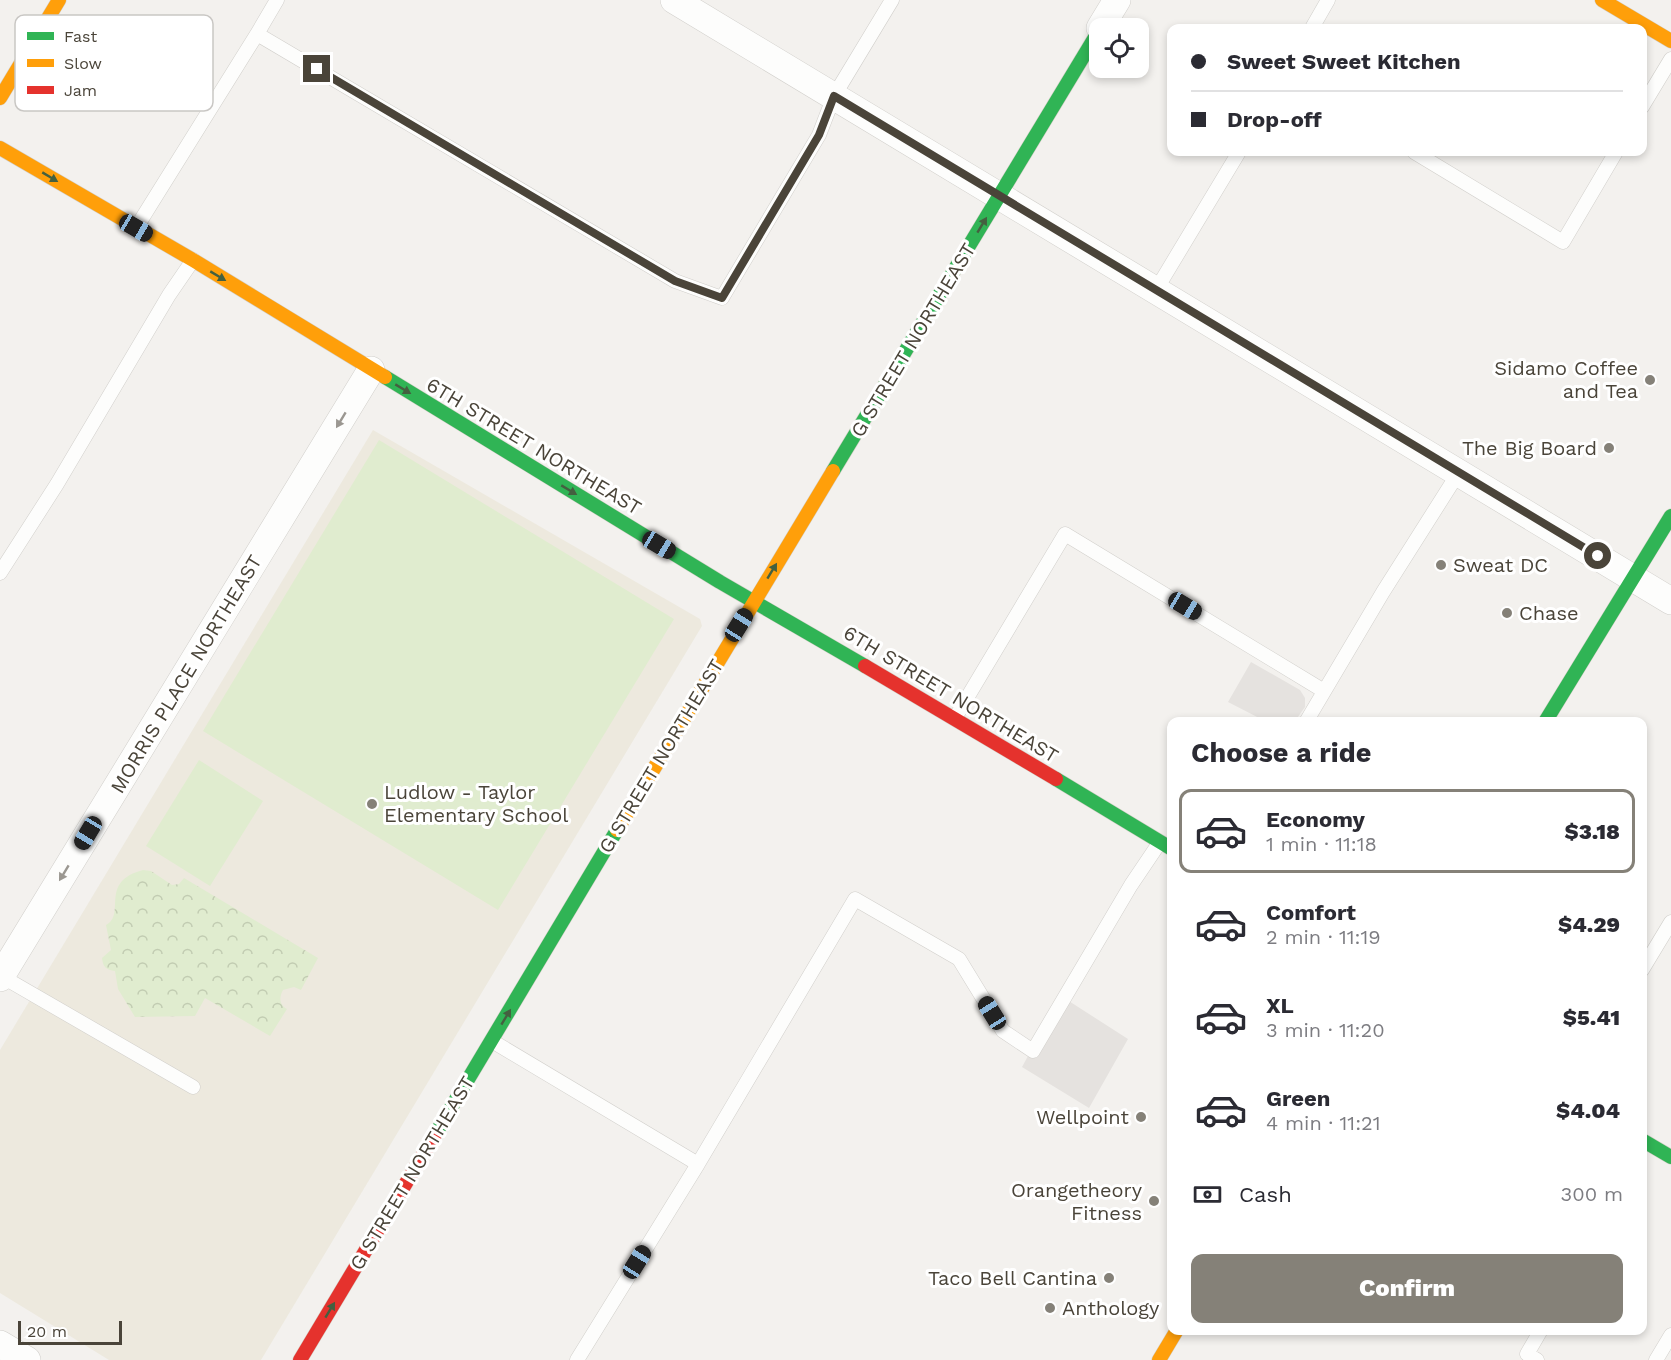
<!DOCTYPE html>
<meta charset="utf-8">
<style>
body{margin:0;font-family:"Work Sans",sans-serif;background:#f7f7f7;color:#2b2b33;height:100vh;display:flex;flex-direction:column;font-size:22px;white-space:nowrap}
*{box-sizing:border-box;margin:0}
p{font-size:20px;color:#7c7c81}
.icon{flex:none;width:33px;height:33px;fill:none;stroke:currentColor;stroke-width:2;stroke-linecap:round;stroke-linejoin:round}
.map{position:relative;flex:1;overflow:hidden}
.details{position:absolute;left:1167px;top:717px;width:480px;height:618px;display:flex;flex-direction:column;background:#fff;border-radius:12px;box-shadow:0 3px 9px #0003}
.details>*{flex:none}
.guide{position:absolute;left:1167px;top:24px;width:480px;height:132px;border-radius:12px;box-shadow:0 3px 9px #0003;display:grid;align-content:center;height:132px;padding:0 24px;background:#fff}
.tools{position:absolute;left:1089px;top:18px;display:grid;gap:12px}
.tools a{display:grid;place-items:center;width:60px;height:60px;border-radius:12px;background:#fff;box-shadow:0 3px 9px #0003;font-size:30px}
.scale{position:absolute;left:18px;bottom:15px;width:104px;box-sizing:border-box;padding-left:6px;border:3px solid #4a4439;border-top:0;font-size:16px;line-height:21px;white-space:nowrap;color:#4a4439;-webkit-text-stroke:4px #fff;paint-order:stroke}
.end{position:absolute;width:27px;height:27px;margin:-14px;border:8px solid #4a4439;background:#fff;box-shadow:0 0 0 3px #fff}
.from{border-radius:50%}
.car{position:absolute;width:18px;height:36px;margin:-18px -9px;border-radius:8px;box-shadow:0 0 4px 2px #0007;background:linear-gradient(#222 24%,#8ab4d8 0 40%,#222 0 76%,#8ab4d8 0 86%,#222 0)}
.guide b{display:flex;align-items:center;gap:21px;height:57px;font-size:22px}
.guide b+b{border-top:2px solid #e1e1e2}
.guide i{width:15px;height:15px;background:#2b2b33}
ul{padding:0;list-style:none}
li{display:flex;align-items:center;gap:18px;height:84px;margin:0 12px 9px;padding:0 12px;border:3px solid transparent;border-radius:12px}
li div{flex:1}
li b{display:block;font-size:22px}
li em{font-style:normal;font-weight:800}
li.active{border-color:#858178}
li>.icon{width:54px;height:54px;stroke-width:1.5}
h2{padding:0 24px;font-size:27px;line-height:72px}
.pay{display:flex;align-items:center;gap:15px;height:66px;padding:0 24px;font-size:22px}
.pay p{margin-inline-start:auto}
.action{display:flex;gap:12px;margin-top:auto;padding:12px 24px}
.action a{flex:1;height:69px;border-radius:12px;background:#858178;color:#fff;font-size:24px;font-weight:800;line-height:69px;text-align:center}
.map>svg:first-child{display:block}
.education{fill:#ede9de}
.park{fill:url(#park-crowns)}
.garden{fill:#e0eccf}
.parking{fill:#e5e2df}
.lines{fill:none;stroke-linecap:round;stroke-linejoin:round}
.lane-casing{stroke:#d1cfcb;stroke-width:15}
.street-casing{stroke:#d1cfcb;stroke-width:28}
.fast-casing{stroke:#d2cec5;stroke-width:15}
.slow-casing{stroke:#d2cec5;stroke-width:15}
.jam-casing{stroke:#d2cec5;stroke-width:15}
.lane{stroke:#fdfdfc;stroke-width:14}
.street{stroke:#fdfdfc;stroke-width:27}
.fast{stroke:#30b455;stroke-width:14}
.slow{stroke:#ff9f0a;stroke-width:14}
.jam{stroke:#e5322d;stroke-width:14}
.oneway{fill:#446040}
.oneway2{fill:#9b9791}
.route{stroke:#4a4439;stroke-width:8}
.poi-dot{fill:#858178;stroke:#fff;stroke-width:2}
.labels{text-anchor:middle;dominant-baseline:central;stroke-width:6;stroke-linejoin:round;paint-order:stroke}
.street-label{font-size:20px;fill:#4a4439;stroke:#fff}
.poi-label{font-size:20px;fill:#4a4439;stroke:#fff;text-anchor:end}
.key{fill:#fff;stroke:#c9c7c4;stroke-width:1.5}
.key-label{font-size:16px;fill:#4a4439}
</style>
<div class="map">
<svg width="1671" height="1360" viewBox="0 0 1671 1360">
<defs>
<pattern id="park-crowns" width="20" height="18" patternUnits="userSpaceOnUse" patternTransform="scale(1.5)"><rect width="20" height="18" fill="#e0eccf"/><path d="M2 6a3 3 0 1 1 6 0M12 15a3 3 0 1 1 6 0" fill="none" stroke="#c2ccb2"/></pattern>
</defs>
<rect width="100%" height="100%" fill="#f3f1ee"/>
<path class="education" d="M373,430L700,619L702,626L261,1360H109L0,1293V1050Z"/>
<path class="park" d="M143,870L151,871L172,885L179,884L184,878L318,958L301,990L294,987L283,990C279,997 279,1005 287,1009L270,1036L205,998L195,1016L135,1017L118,989L115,971C106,970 103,967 102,958L111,950L106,925C127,914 98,882 143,870Z"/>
<path class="garden" d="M379,440L674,619L498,910L203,731Z
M199,760L263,801L210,886L146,846Z"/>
<path class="parking" d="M1251,662L1300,690L1305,698V707L1295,721H1265L1228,702Z
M1061,996L1128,1039L1089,1108L1022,1067Z"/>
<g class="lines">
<defs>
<path id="lane" d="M1312,28L1328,0
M257,34L277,0
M1642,107L1671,59
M1414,152L1563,242L1616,152
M136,228L257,34L675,281L722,298L819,135L834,96L892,0
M1156,290L1239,152
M0,573L57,484L169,295L193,260
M955,718L1065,534L1324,691
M1306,722L1383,592L1459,472
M1642,970L1671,922
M1,976L193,1087
M492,1041L698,1164L577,1360
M698,1164L855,899L959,959L1003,1031L1033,1051L1131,885L1160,842
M1537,1360L1527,1354L1541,1330
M1656,1360L1671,1335"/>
<path id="street" d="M674,0L1671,601
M1100,28L1117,0
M0,978L371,370
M0,1344L27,1360"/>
<path id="fast" d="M385,377L720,582L865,666
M833,471L1100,29
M1545,722L1671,516
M1056,779L1172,849
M436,1133L617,830
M1642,1140L1671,1157"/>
<path id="slow" d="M1602,0L1671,41
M0,98L59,0
M0,148L193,260L385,377
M617,830L833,471
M1159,1360L1177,1330"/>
<path id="jam" d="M865,666L1056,779
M300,1360L436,1133"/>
</defs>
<use href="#lane" class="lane-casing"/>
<use href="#street" class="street-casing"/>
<use href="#fast" class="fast-casing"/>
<use href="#slow" class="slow-casing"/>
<use href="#jam" class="jam-casing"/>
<use href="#lane" class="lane"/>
<use href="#street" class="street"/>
<use href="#fast" class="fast"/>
<use href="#slow" class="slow"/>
<use href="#jam" class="jam"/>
</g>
<defs><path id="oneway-solid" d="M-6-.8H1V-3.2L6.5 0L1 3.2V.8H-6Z" transform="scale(1.5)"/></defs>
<g class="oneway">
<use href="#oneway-solid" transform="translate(50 177) rotate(31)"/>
<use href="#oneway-solid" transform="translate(982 225) rotate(-59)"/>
<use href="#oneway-solid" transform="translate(218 276) rotate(31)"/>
<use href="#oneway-solid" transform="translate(403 389) rotate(31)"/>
<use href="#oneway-solid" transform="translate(569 490) rotate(31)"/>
<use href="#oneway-solid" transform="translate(772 571) rotate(-59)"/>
<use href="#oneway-solid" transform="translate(506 1017) rotate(-59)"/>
<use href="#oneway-solid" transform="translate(330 1310) rotate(-59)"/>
</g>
<g class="oneway2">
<use href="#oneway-solid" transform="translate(341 420) rotate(121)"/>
<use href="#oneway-solid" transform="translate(64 873) rotate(121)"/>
</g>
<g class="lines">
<path class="route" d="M317,69L675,281L722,298L819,135L834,96L1598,556"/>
</g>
<g class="poi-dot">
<circle cx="1650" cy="380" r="6"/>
<circle cx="1609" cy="448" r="6"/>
<circle cx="1441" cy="565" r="6"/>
<circle cx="1507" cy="613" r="6"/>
<circle cx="372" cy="804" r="6"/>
<circle cx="1141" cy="1117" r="6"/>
<circle cx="1154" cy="1201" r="6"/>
<circle cx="1109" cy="1278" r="6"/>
<circle cx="1050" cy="1308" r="6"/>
</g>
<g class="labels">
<g class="street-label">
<text transform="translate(913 340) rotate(-59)">G STREET NORTHEAST</text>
<text transform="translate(534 446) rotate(31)">6TH STREET NORTHEAST</text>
<text transform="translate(186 674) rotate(-59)">MORRIS PLACE NORTHEAST</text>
<text transform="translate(951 694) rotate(31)">6TH STREET NORTHEAST</text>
<text transform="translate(661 756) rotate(-59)">G STREET NORTHEAST</text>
<text transform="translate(412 1173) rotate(-59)">G STREET NORTHEAST</text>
</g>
<g class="poi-label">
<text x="1638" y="368">Sidamo Coffee<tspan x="1638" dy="23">and Tea</tspan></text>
<text x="1597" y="448">The Big Board</text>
<text x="1453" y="565" text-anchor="start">Sweat DC</text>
<text x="1519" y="613" text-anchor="start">Chase</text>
<text x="384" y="792" text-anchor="start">Ludlow - Taylor<tspan x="384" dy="23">Elementary School</tspan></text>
<text x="1129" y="1117">Wellpoint</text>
<text x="1142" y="1190">Orangetheory<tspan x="1142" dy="23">Fitness</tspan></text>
<text x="1097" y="1278">Taco Bell Cantina</text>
<text x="1062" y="1308" text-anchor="start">Anthology</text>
</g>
</g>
<rect x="15" y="15" width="198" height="96" rx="9" class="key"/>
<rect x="27" y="32" width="27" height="8" fill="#30b455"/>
<rect x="27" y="59" width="27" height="8" fill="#ff9f0a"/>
<rect x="27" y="86" width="27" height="8" fill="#e5322d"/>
<g class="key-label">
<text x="64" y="42">Fast</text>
<text x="64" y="69">Slow</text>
<text x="64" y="96">Jam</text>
</g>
</svg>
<div class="tools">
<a><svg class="icon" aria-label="locate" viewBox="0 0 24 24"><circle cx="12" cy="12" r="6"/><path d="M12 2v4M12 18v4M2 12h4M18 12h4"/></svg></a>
</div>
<div class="scale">20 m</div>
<i class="end from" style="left:1598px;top:556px"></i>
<i class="end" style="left:317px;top:69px"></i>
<i class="car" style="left:136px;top:228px;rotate:120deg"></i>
<i class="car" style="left:659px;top:545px;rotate:121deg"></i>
<i class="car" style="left:1185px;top:606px;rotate:121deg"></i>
<i class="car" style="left:739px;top:625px;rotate:32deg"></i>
<i class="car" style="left:88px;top:833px;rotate:211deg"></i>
<i class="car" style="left:992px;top:1013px;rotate:328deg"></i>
<i class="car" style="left:637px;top:1262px;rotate:32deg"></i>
<div class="guide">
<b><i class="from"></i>Sweet Sweet Kitchen</b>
<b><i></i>Drop-off</b>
</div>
<section class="details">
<h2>Choose a ride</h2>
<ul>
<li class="active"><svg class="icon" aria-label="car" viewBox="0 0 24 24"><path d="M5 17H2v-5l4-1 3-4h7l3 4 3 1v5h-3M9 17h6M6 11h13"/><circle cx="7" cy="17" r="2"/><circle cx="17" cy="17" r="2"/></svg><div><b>Economy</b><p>1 min · 11:18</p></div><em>$3.18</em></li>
<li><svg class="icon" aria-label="car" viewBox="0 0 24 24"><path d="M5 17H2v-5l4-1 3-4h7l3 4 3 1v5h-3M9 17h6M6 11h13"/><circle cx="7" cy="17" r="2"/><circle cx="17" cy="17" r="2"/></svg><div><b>Comfort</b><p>2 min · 11:19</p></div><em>$4.29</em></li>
<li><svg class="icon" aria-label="car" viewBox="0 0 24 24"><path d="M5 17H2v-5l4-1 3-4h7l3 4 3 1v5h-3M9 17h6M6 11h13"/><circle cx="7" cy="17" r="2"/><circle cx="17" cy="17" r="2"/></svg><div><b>XL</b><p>3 min · 11:20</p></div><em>$5.41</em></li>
<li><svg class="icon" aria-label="car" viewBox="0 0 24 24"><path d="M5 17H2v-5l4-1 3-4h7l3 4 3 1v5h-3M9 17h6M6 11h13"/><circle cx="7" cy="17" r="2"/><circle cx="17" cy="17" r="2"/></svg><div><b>Green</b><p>4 min · 11:21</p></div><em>$4.04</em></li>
</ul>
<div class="pay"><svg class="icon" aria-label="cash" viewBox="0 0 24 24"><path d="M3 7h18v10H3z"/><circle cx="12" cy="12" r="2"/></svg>Cash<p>300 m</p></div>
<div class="action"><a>Confirm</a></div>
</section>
</div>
